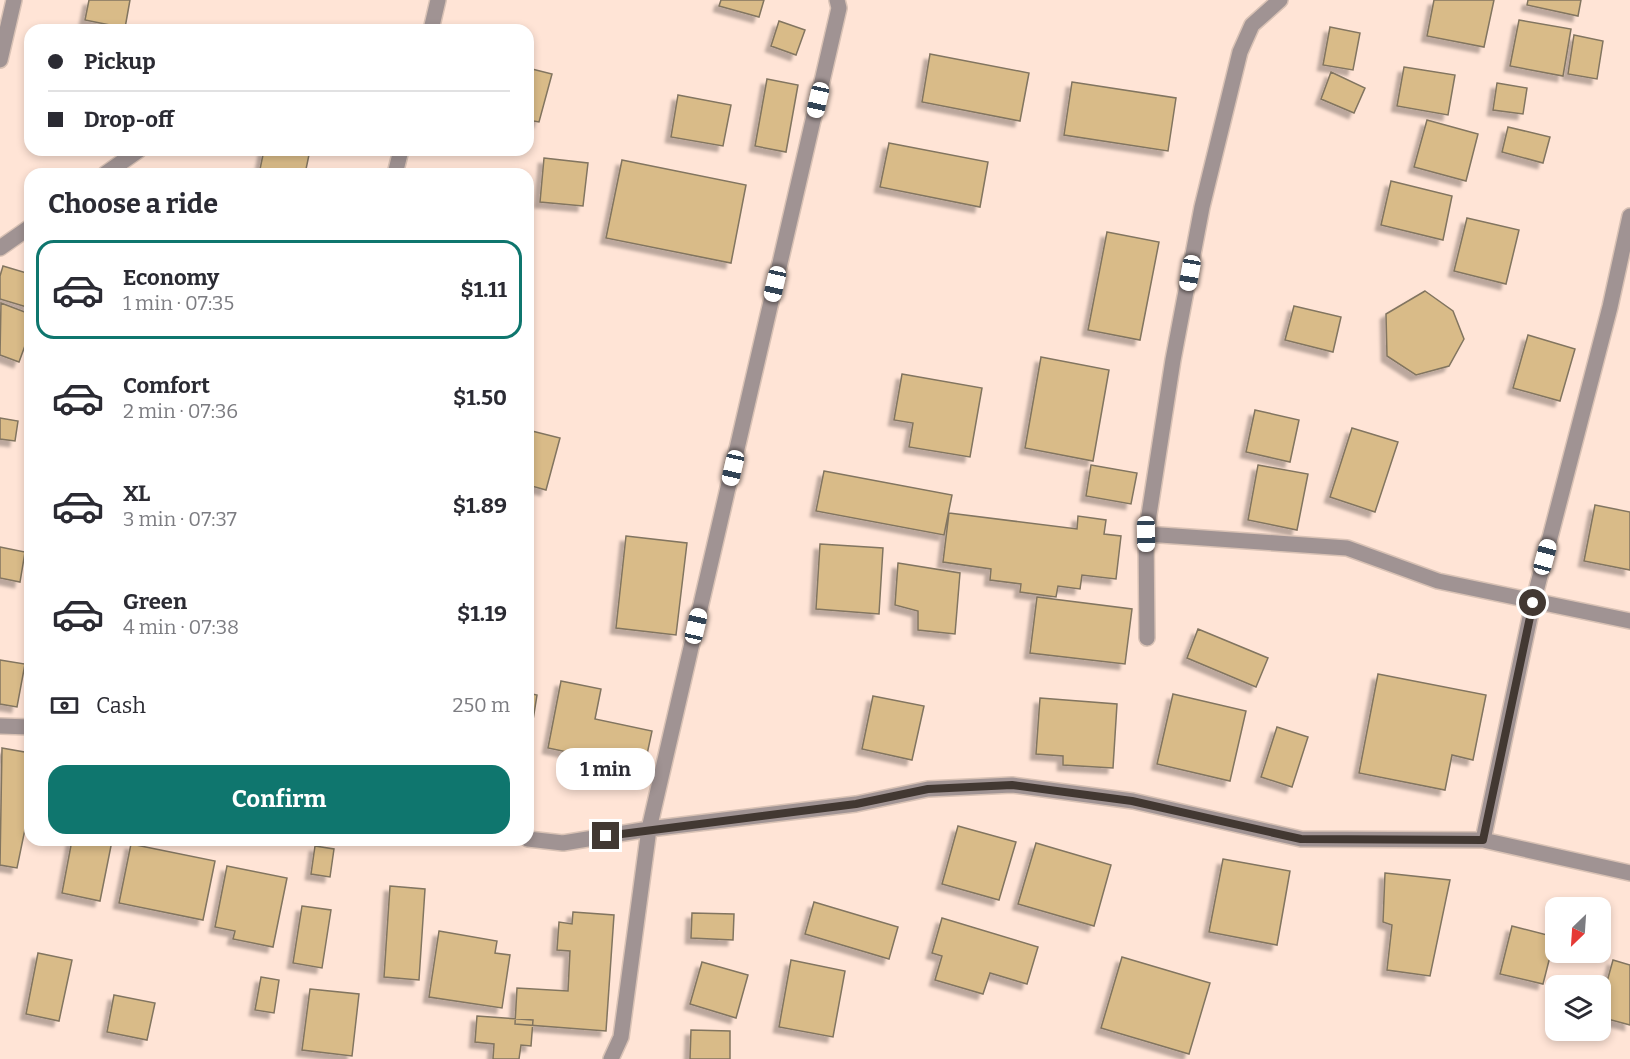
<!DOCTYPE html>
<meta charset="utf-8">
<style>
body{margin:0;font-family:Bitter,serif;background:#f7f7f7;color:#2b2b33;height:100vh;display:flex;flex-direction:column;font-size:22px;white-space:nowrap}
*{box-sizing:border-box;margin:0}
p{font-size:20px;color:#7c7c81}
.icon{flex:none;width:33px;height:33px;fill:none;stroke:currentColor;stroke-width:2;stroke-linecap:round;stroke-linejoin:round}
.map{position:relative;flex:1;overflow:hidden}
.sheet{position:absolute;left:24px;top:168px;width:510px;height:678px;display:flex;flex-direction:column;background:#fff;border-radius:18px;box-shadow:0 3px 9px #0003}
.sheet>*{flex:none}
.banner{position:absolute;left:24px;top:24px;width:510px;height:132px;border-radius:18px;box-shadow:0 3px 9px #0003;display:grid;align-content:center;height:132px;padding:0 24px;background:#fff}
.needle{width:39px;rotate:205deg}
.tools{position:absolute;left:1545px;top:897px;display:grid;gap:12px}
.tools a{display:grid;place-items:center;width:66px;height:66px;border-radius:12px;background:#fff;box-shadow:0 3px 9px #0003;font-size:30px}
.end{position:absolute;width:27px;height:27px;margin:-14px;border:8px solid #423832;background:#fff;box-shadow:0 0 0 3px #fff}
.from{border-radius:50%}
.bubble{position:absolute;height:42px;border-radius:18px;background:#fff;box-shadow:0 3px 9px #0003;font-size:20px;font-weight:700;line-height:42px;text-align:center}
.car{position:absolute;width:18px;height:36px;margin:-18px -9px;border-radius:8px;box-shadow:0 0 4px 2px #0007;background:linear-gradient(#fff 24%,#345 0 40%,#fff 0 76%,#345 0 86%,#fff 0)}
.banner b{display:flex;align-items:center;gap:21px;height:57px;font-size:22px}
.banner b+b{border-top:2px solid #e1e1e2}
.banner i{width:15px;height:15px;background:#2b2b33}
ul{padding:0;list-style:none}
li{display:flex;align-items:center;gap:18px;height:99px;margin:0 12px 9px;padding:0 12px;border:3px solid transparent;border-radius:18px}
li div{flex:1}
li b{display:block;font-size:22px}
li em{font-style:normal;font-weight:700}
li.on{border-color:#0f766e}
li>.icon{width:54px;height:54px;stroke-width:1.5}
h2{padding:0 24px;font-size:27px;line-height:72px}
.pay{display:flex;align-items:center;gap:15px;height:66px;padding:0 24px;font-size:22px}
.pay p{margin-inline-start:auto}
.cta{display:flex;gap:12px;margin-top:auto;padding:12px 24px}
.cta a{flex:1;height:69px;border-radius:18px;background:#0f766e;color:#fff;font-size:24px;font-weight:700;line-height:69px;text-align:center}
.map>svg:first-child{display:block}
.building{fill:#d9bb88;stroke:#827560;stroke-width:1.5;filter:url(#shadow)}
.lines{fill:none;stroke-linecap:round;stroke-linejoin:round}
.minor-casing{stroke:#d9c2b5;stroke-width:18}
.minor{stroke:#a09393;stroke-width:15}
.route{stroke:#423832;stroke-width:8}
</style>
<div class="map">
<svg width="1630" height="1059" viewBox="0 0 1630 1059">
<defs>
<filter id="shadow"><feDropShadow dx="-5.5" dy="5.5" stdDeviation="1.5" flood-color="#0004"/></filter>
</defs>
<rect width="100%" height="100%" fill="#ffe4d6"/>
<path class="building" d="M89,0H130L125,28L85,20Z
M721,0H764L759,17L719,6Z
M1434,0H1494L1484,47L1427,36Z
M1528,0H1581L1578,16L1527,5Z
M1519,20L1571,29L1563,76L1510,66Z
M779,21L805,30L796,55L771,46Z
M1330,27L1360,33L1353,70L1323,65Z
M1574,35L1603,41L1597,79L1568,74Z
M930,54L1029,73L1020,121L922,102Z
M1404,67L1455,75L1448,115L1397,106Z
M528,68L552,74L539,122L528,120Z
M1331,72L1365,88L1354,113L1321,99Z
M767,79L798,85L786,152L755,146Z
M1072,82L1176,98L1168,151L1064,135Z
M1497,83L1527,88L1523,114L1493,110Z
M678,95L731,105L723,146L671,137Z
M1427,120L1478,134L1466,181L1414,167Z
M1508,127L1550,137L1543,163L1502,152Z
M889,143L988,162L980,207L880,187Z
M264,150H310L305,174H259Z
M544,158L588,163L583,206L540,202Z
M622,160L746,185L731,263L606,238Z
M1391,181L1452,196L1443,240L1381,225Z
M1467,218L1519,230L1506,284L1454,271Z
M1107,232L1159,242L1140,340L1088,330Z
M3,266L30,274V308L0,299V276Z
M1425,291L1453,311L1464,339L1449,366L1416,375L1387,356L1386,314Z
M1,303L30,314V332L19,362L0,355Z
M1294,306L1341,317L1333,352L1285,340Z
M1528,335L1575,349L1560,401L1513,388Z
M1041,357L1109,370L1093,461L1025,448Z
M902,374L982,388L970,457L909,447L913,423L894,420Z
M1255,410L1299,420L1290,462L1246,452Z
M0,418L18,421L15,441L0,439Z
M1352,428L1398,442L1375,512L1330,497Z
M528,430L560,438L546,490L528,485Z
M1091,465L1137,473L1131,504L1086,496Z
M1258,465L1308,474L1297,530L1248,520Z
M824,471L952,495L944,535L816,511Z
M1595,505L1630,512V570L1584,561Z
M949,513L1077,529L1078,516L1106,520L1104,534L1121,536L1116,579L1082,575L1080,589L1058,586L1056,597L1020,592L1021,584L990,580L991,569L943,562Z
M626,536L687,543L676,635L616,628Z
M820,544L883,548L879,614L816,609Z
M0,547L25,552L20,582L0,578Z
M898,563L960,573L955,634L918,630V611L895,605Z
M1037,597L1132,609L1125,664L1030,653Z
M1198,629L1268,658L1256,687L1187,658Z
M0,660L25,664L17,707L0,704Z
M1378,674L1486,695L1473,760L1452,755L1445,790L1359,773Z
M561,681L601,689L595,719L652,731L646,759L626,755L625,764L548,748Z
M528,693L537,695L529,745H528Z
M1173,694L1246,711L1230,781L1157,764Z
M873,696L924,706L912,760L862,749Z
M1040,698L1117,704L1113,768L1063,765V756L1036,754Z
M1277,727L1308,737L1292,787L1261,777Z
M2,748L30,753V805L17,868L0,865Z
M958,826L1016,842L999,900L942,884Z
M72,840L112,841L100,901L62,893Z
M1036,843L1111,865L1094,926L1018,904Z
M131,844L215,861L203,920L119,903Z
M315,846L334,849L330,877L311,874Z
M1223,859L1290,871L1277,945L1209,932Z
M227,866L287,878L273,947L233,939L235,931L215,927Z
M1385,873L1450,880L1430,976L1387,970L1392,925L1383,922Z
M390,886L425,889L419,980L384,977Z
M814,902L898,927L889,959L805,934Z
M302,906L331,910L322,968L293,963Z
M573,912L614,915L606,1031L515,1024L517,988L568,991L570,951L557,950L559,922L572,924Z
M692,913L734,914L733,940L691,938Z
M942,918L1038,947L1027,984L990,973L983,994L935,980L942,956L932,953Z
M1512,926L1555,937L1543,984L1500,974Z
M439,931L497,941L495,953L510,955L502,1008L429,997Z
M38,953L72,960L59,1021L26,1014Z
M1122,957L1210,983L1189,1054L1101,1028Z
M791,960L845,971L833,1037L779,1027Z
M1613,960L1630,965V1025L1600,1017V1007Z
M702,962L748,975L736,1018L690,1004Z
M261,977L279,980L274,1013L255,1010Z
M310,989L359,994L352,1056L302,1050Z
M114,995L155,1003L147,1040L107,1032Z
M477,1016L533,1020L531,1046L521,1045L519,1059H493L494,1044L475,1042Z
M691,1030L730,1031V1059H690Z"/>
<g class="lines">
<defs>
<path id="minor" d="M431,30L438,0
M0,60L14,0
M105,174L139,150
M395,174L401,150
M0,248L30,227
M1146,534L1173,360L1202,207L1240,52L1252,25L1280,0
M1147,638L1146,534L1347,548L1438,581L1630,621
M0,726L30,727
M528,839L563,843L649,829L856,804L928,789L1012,785L1133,801L1301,839L1483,840L1630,873
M1483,840L1533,603L1610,307L1630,216
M611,1059L621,1037L649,829L839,8L837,0"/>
</defs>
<use href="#minor" class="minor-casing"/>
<use href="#minor" class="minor"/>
</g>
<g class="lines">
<path class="route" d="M606,836L856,804L928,789L1012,785L1132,801L1301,839L1483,840L1533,603"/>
</g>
</svg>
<div class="tools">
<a><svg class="needle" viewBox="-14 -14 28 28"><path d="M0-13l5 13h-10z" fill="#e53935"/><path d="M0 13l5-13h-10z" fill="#7c7c81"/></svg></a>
<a><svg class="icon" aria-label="layers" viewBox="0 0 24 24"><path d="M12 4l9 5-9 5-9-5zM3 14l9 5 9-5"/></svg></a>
</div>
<i class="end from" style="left:1533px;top:603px"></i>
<i class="end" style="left:606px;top:836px"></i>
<div class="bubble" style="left:556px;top:748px;width:99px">1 min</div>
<i class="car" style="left:818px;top:100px;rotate:193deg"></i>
<i class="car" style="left:1190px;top:273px;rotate:190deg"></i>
<i class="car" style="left:775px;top:284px;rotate:193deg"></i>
<i class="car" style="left:733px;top:468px;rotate:193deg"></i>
<i class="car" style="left:1146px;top:534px;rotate:179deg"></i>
<i class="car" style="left:1545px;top:557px;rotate:15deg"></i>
<i class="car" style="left:696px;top:626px;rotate:13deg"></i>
<div class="banner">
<b><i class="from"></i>Pickup</b>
<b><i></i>Drop-off</b>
</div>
<section class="sheet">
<h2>Choose a ride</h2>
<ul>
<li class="on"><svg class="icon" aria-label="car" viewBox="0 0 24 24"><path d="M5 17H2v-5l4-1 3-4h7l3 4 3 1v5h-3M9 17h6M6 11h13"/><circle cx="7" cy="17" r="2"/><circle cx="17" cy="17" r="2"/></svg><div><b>Economy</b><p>1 min · 07:35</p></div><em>$1.11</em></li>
<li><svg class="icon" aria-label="car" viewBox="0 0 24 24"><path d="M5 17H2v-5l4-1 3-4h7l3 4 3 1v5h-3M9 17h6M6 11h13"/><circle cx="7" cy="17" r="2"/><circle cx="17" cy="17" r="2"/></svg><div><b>Comfort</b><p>2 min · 07:36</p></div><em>$1.50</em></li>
<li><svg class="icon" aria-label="car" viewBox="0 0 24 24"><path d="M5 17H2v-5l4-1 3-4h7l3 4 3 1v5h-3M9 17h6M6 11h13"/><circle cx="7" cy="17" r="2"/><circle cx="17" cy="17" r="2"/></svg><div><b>XL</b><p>3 min · 07:37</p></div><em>$1.89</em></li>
<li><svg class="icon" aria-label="car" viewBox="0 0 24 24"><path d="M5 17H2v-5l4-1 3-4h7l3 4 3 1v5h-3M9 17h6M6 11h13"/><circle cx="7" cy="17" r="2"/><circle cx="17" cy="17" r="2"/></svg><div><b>Green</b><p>4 min · 07:38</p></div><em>$1.19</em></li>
</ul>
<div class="pay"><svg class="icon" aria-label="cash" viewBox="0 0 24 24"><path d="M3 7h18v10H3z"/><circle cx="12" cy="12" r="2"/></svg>Cash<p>250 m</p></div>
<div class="cta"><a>Confirm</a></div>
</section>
</div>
